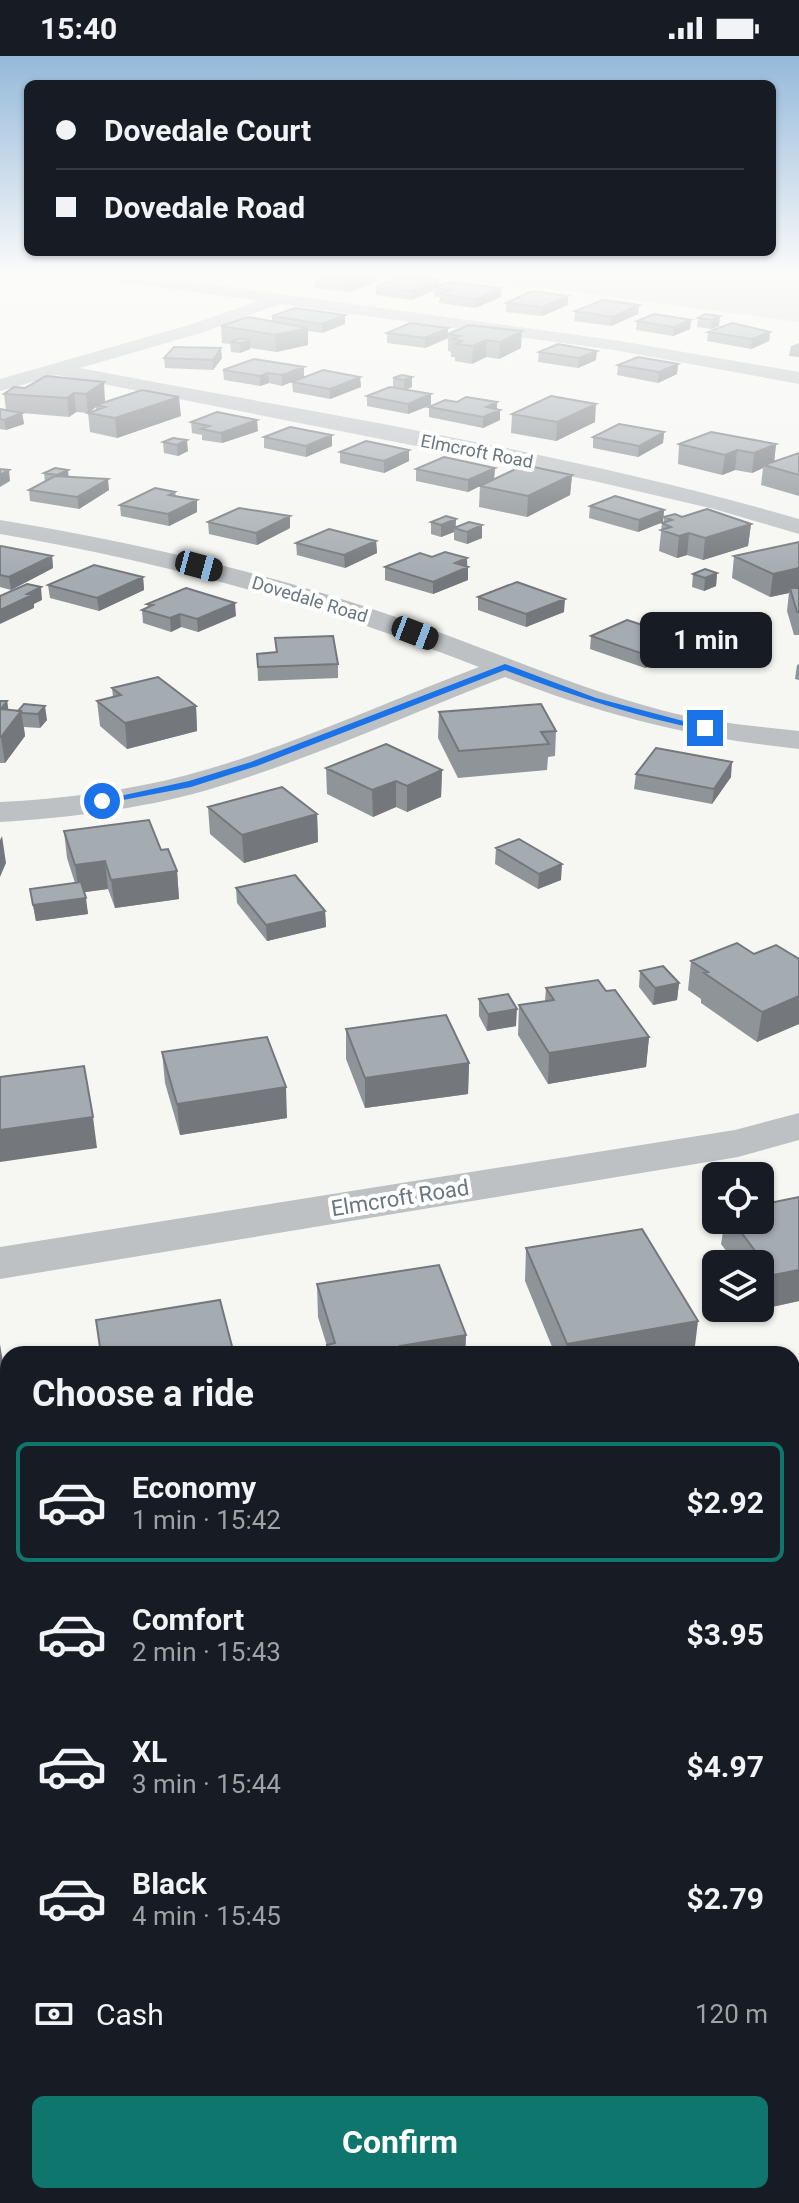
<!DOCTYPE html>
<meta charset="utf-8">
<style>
body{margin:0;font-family:Roboto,sans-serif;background:#20242c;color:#f1f3f6;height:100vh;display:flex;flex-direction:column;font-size:30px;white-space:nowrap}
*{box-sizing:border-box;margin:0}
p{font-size:26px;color:#9ea1a6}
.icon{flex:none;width:44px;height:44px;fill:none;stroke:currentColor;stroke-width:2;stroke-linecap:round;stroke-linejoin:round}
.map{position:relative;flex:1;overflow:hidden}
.drawer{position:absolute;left:0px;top:1290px;width:800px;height:858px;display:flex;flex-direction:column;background:#171b24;border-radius:24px 24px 0 0;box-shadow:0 2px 6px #0004}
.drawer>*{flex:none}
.top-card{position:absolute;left:24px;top:24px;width:752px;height:176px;border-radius:12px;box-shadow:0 2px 6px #0004;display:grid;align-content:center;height:176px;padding:0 32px;background:#171b24}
.fabs{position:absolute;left:702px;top:1106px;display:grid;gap:16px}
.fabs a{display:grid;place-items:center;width:72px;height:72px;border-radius:12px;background:#171b24;box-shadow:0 2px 6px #0004;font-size:40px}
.end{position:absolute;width:36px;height:36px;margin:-18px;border:10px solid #1a73e8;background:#fff;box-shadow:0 0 0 4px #fff}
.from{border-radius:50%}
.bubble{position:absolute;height:56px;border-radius:12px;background:#171b24;box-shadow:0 2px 6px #0004;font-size:26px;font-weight:700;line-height:56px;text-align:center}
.car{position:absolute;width:24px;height:48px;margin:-24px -12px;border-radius:10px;box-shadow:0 0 6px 2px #0007;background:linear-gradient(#222 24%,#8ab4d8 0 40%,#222 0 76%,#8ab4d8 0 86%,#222 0)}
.top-card b{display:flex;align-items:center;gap:28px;height:76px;font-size:30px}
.top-card b+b{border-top:2px solid #363941}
.top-card i{width:20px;height:20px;background:#f1f3f6}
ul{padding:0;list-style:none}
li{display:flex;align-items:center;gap:24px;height:120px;margin:0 16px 12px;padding:0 16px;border:4px solid transparent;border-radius:12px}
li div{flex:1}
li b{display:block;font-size:30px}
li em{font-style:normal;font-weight:700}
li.selected{border-color:#0f766e}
li>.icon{width:72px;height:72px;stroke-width:1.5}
h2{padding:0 32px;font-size:36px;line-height:96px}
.pay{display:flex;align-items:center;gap:20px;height:88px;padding:0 32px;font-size:30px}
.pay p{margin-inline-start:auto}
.button{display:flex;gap:16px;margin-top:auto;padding:16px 32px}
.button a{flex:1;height:92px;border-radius:12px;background:#0f766e;color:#fff;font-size:32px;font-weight:700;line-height:92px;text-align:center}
.status{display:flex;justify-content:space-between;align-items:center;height:56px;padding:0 40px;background:#171b24;direction:ltr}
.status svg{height:22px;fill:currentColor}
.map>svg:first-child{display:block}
.green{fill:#d6dad3}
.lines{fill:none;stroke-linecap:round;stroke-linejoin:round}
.stream{fill:#b7c1c5;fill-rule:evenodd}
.minor{fill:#bdc1c4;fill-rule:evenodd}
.wall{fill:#8e9498}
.shaded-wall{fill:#74787c}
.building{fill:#a5acb1;stroke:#74787c;stroke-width:2}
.route{fill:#1a73e8}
.labels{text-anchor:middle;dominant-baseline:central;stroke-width:8;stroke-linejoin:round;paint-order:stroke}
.far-street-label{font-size:18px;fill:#697780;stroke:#fff}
.street-label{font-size:22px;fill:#697780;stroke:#fff}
</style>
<div class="status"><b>15:40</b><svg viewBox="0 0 49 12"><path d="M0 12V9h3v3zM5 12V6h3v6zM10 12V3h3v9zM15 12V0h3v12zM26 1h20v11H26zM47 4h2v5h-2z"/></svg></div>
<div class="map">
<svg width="799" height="2147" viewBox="0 0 799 2147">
<rect width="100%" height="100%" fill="#f6f6f3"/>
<path class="green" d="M449,219H799V266Z"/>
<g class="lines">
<path class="stream" d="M772,219L799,221V225Z"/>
<path class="minor" d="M98,219H141L614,284L799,316V328L614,294L280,248L201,277L80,312C320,358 565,395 799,463V478L714,453L594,425L57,319L0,335V323L189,269L259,245L106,224Z
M0,464C133,486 265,516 393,560C483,590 569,630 661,654C706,666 753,670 799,675V693C694,682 603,659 505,621C405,660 306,705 204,735C140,753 66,762 0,766V746C62,743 127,735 187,719C285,693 383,647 479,611C323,550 165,506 0,478Z
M799,1057V1084L738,1101L0,1223V1191L735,1074Z"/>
</g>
<path class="wall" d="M326,219H377V225L349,236L315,232V223Z
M397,219H427V222L439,230L501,241L475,252L439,247L440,241H434V234L412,244L376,239V231L397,223Z
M506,247L568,249L542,260L506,256Z
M575,255L638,258L611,270L574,265Z
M705,258L719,270L711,273L697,271L698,262Z
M272,260L345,268L322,277L308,275V289L276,296L250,292V293L240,297L231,296L230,288L222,287L221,270L272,266Z
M691,264L690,273L673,280L636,274L637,265Z
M469,269L521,292L499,303L486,301L472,308L455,305V301H451V296L448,295V278Z
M448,272V282L425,292L387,287V277Z
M708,276H770L769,285L751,293L707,285Z
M799,287V301L789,300L791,290Z
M539,296L596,304L578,312L538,306Z
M164,302H222L213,314L165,312Z
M678,308L677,318L658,327L617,319L618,309Z
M304,311L282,330L269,327L260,330L224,324L223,314Z
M46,320L105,345L101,347L181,360L117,382L90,376L88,357L96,354V351L88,357L76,356L69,361L22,357L24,368L6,374L0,373V353L6,354L4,338L25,332Z
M360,321L361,331L330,343L293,336L292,326Z
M412,321V331L405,334L431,338V349L408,358L367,350V340L393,331V322Z
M429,351L500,354V364L483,372L429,361Z
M512,358L595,366L556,385L511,377Z
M191,366L258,375L222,387L202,384V379L192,377Z
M664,376L663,387L638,401L593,392V381Z
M264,381L332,390L306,401L264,392Z
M173,382L188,395L178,400L164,397L163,386Z
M679,388H776L774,405L799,397V440L761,429L763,412L752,417L735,414L722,419L678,408Z
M340,396L409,405L384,417L340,407Z
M495,412L494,423L572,419L570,439L527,461L479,451L480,430L468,436L416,425V413Z
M44,417L69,421L109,434L79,453L30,445L29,434L45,426Z
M175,436L176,440L197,456L169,470L121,460L120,449Z
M590,450L664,454L663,466L638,476L589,462Z
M664,461H682L751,468L748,490L703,504L687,499L677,502L659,495L662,467L664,466Z
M456,463V472L482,469V482L467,488L454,484V476L441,481L431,478V466Z
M208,466L290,472L257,489L209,478Z
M376,485L377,497L345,512L297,499L296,487Z
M799,486V579H794L787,555L789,537L770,541L732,522L734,500Z
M0,490L52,500L53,512L11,534L0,531Z
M432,501L467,502L468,524L433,538L385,524V511Z
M717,517L716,530L704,535L692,531L693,518Z
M143,521L144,534L99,555L50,542L48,529Z
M478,541L564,556L526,571L478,554Z
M147,548L236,560L198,576L181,571L171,576L143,567L142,554L148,551Z
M591,580L683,582L682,595L645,612L590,593Z
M275,582L338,608V622L258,625L257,598L276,596Z
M799,608V624L795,623L797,609Z
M112,632L196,650L197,675L127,693L100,670L97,645L113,641Z
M0,645H7L8,654L18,655L24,648L47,664L40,672L24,671L25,680L5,707H0Z
M439,656L556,675L555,700L548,701L547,714L458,722L438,682Z
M326,712L442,714L441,741L407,756L396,751L373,761L327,738Z
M636,718L731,721L712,748L634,733Z
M208,751L317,758L318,786L244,807L210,778Z
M64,775L161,794L177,815L179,843L115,852L108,833L84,836L88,858L36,865L30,833L75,827L67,802Z
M496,792L561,824L538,833L495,808Z
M236,832L325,855L326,871L267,885L237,847Z
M754,898L799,903V968L757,986L701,947V943L688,934L691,905Z
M640,915L679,927L677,944L653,949L639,931Z
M546,932L606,935L649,981L646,1011L548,1028L518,979L519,949L545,945Z
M479,943L516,970L487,975L479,960Z
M346,973L469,1007L468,1038L365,1052L346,1003Z
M162,996L287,1062L180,1079L165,1027Z
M799,1141V1245L767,1252L760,1242V1208H736L721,1188L725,1164H760Z
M526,1192L694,1298H555L525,1225Z
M317,1228L466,1279L465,1298H327V1290L318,1261Z
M799,1739V1915L792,1904V1742Z
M173,2140H393V2145L389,2147H175Z"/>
<path class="shaded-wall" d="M370,219H377V225L349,236V227Z
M439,224V232H434V234L412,244V235Z
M501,232V241L475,252L476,243Z
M568,240V249L542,260L543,251Z
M639,249L638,258L611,270L612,261Z
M345,259V268L322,277V268Z
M720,260L719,270L711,273L712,264Z
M691,264L690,273L673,280L674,271Z
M308,272V289L276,296L275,279Z
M448,272V282L425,292V282Z
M522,275L521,292L499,303L500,286Z
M770,276L769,285L751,293L752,283Z
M250,284V293L240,297V287Z
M487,284L486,301L472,308L473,290Z
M221,292L222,302L213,314V304Z
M597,295L596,304L578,312L579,302Z
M678,308L677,318L658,327L659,316Z
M304,311V321L282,330V319Z
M268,317L269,327L260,330V320Z
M360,321L361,331L330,343V333Z
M412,321V331L404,334V324Z
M104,326L105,345L98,350L96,349V351L88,357L86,338Z
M74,337L76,356L69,361L67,342Z
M431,338V349L408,358V348Z
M179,341L181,360L117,382L115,362Z
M497,346V355L500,354V364L483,372V361L486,351Z
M596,348L595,366L556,385L557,366Z
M22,357L24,368L6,374L4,364Z
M257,364L258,375L222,387L221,377Z
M664,376L663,387L638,401L639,390Z
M332,379V390L306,401V390Z
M187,384L188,395L178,400L177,389Z
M776,388L774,408L764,409L763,412L752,417L754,397Z
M409,394V405L384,417V405Z
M737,394L735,414L722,419L725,399Z
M495,412L494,423L468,436V424Z
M9,414L10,425L0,431V419Z
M68,414L69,425L58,431L57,419Z
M572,419L570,439L527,461L528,440Z
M108,423L109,434L79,453L77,441Z
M197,444V456L169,470L168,458Z
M664,454L663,466L638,476L639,464Z
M290,460V472L257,489L256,477Z
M456,463L454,476L441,481V469Z
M751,468L748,490L703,504L705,482Z
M482,469V482L467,488V476Z
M689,477L687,499L677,502L679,480Z
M376,485L377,497L345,512L344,499Z
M52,500L53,512L11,534L9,521Z
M467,502V512L468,511V524L433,538V526L455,507Z
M799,512V534L790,532L789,537L770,541L773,518Z
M717,517L716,530L704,535L705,522Z
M143,521L144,534L99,555L97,542Z
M41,531L42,544L34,548V552L0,568V554L27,538Z
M565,543L564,556L526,571V558Z
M235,547L236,560L198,576L197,563Z
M180,558L181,571L171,576L170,562Z
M683,582L682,595L645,612L646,599Z
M7,645L11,669L21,655L25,680L5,707L1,681V653Z
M45,650L47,664L40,672L38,658Z
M196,650L197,675L127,693L125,667Z
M732,706L731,721L712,748L714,733Z
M442,714L441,741L407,756V730Z
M396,725V751L373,761L372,734Z
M317,758L318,786L244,807L242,779Z
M2,780L6,807L0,821V784Z
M105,805L108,833L79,837L75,809Z
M562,808L561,824L538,833L539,818Z
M177,815L179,843L115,852L111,824Z
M86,842L88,858L36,865L33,849Z
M325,855L326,871L267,885L266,869Z
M679,927L677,944L653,949L655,932Z
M799,940V968L757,986L762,956Z
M517,953L516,970L487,975L488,958Z
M649,981L646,1011L548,1028L549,997Z
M469,1007L468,1038L365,1052V1022Z
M286,1031L287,1062L180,1079L177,1048Z
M93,1061L97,1092L0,1106V1074Z
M799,1214V1245L767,1252L773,1219Z
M698,1265L694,1298H566L567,1288Z
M466,1279L465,1298H400V1290Z
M0,1288L4,1312L8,1354V1390L0,1391Z
M342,2140H393V2145L389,2147H328Z"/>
<path class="building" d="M326,219H370L349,227L315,223Z
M405,219L439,224L412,235L376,231Z
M449,226L501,232L476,243L440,238L451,234L434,232Z
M532,235L568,240L543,251L506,247Z
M603,244L639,249L612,261L575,255Z
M295,252L345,259L322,268L272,260Z
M654,258L691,264L674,271L637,265Z
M705,258L720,260L712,264L698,262Z
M248,261L308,272L275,279L221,270Z
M410,267L448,272L425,282L387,277Z
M732,267L770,276L752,283L708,276Z
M469,269L522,275L500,286L487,284L473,290L456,288L462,285L452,283L460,280L448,278Z
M240,282L250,284L240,287L230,286Z
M558,288L597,295L579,302L539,296Z
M174,291L221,292L213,304L164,302Z
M638,301L678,308L659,316L618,309Z
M254,303L304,311L282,319L268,317L260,320L223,314Z
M323,314L360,321L330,333L292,326Z
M402,319L412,321L404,324L393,322Z
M46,320L104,326L86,338L74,337L67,342L4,338L14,331L25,332Z
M390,331L431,338L408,348L367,340Z
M142,334L179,341L115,362L88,357L105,351L96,349Z
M551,340L596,348L557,366L512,358Z
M466,341L497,346L486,351L500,354L483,361L429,351L445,344L457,346Z
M0,353L22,357L4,364L0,363Z
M217,356L257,364L221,377L201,373L209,370L191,366Z
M619,368L664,376L639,390L593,381Z
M290,371L332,379L306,390L264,381Z
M711,376L776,388L754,397L737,394L725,399L679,388Z
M173,382L187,384L177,389L163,386Z
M366,385L409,394L384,405L340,396Z
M799,397V419L764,409Z
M444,401L495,412L468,424L416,413Z
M524,409L572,419L528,440L480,430Z
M55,412L68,414L57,419L44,417Z
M0,413L9,414L0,419Z
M55,420L108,423L77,441L29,434Z
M155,432L175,436L169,439L197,444L168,458L120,449Z
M615,440L664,454L639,464L590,450Z
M239,452L290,460L256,477L208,466Z
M707,453L751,468L705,482L689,477L679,480L661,474L671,471L662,467L672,464L664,461L675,458L682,461Z
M446,460L456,463L441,469L431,466Z
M469,466L482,469L467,476L454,472Z
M329,473L376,485L344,499L296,487Z
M799,486V512L773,518L734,500Z
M0,490H1L52,500L9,521L0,519Z
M445,496L467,502L455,507L468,511L433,526L385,511L420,497L432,501Z
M94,509L143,521L97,542L48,529Z
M705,513L717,517L705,522L693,518Z
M517,526L565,543L526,558L478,541Z
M27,528L41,531L27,538L32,539L0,554V540Z
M186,532L235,547L197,563L180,558L170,562L142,554L153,549L147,548Z
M790,532H799V556H797Z
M627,564L683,582L646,599L591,580Z
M333,580L338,608L258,611L257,598L277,596L275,582Z
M158,621L196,650L125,667L97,645L121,639L112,632Z
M0,645H7L1,653L21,655L1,681H0Z
M24,648L45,650L38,658L22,657L21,655H18Z
M541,648L556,675L541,676L549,688L459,695L439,656Z
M386,688L442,714L407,730L396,725L372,734L326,712Z
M656,692L732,706L714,733L636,718Z
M282,731L317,758L242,779L208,751Z
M149,764L161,794L168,793L177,815L111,824L105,805L75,809L64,775Z
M519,783L562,808L539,818L496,792Z
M295,819L325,855L266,869L236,832Z
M81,826L86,842L33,849L30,833Z
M737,887L754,898L776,889L799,903V940L762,956L704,917L708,916L691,905Z
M663,910L679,927L655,932L640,915Z
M598,924L606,935L615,934L649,981L549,997L519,949L554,944L546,932Z
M508,938L517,953L488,958L479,943Z
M446,959L469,1007L365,1022L346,973Z
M267,981L286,1031L177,1048L162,996Z
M84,1010L93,1061L0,1074V1021Z
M799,1141V1214L773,1219L732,1164H760V1149Z
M642,1173L698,1265L567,1288L526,1192Z
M439,1209L466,1279L400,1290L403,1298H330L327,1289L335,1287L317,1228Z
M220,1244L234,1298H101L96,1264Z
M0,1300L5,1356L0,1357Z
M799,1739V1869L792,1859V1742Z
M178,2140H342L328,2147H181Z"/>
<linearGradient id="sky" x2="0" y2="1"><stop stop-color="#94b9da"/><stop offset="0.42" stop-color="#fbfbfa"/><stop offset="1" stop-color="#fbfbfa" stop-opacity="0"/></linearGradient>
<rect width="799" height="520" fill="url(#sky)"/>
<path class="route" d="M505,608L596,642L710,672L705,674C636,661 571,639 505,614L257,710L191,731L102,748L97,745L189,725L251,706Z"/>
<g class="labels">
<g class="far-street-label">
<text transform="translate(477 395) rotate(11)">Elmcroft Road</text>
<text transform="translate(310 543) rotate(17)">Dovedale Road</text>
</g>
<g class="street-label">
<text transform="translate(400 1142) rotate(-9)">Elmcroft Road</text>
</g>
</g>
</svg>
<div class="fabs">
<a><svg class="icon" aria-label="locate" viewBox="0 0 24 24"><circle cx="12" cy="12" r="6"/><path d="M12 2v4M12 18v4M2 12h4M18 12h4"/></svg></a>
<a><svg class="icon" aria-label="layers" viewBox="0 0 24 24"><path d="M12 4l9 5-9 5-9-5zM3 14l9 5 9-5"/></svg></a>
</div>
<i class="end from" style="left:102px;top:745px"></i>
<i class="end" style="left:705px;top:672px"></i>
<div class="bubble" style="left:640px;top:556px;width:132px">1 min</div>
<i class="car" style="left:199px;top:510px;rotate:105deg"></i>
<i class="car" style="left:415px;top:577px;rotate:111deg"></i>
<div class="top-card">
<b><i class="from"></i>Dovedale Court</b>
<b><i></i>Dovedale Road</b>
</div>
<section class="drawer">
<h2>Choose a ride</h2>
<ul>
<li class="selected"><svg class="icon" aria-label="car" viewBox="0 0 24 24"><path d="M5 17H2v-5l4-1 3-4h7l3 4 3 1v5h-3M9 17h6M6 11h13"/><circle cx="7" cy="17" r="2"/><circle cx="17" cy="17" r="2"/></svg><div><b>Economy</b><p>1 min · 15:42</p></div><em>$2.92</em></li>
<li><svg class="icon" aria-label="car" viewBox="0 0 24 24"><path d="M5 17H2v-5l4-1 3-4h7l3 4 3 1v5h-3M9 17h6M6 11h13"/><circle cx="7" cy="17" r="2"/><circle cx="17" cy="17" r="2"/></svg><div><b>Comfort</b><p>2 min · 15:43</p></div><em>$3.95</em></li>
<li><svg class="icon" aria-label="car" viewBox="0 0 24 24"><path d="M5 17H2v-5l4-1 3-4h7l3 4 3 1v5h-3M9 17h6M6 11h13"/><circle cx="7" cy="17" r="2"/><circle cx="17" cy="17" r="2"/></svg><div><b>XL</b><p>3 min · 15:44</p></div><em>$4.97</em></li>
<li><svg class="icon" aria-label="car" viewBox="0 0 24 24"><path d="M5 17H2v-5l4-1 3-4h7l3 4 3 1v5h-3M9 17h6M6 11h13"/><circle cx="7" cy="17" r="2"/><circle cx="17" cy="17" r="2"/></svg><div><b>Black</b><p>4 min · 15:45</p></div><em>$2.79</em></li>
</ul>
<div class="pay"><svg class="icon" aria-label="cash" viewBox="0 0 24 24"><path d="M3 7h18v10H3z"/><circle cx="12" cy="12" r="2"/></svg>Cash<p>120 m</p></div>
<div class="button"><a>Confirm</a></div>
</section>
</div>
